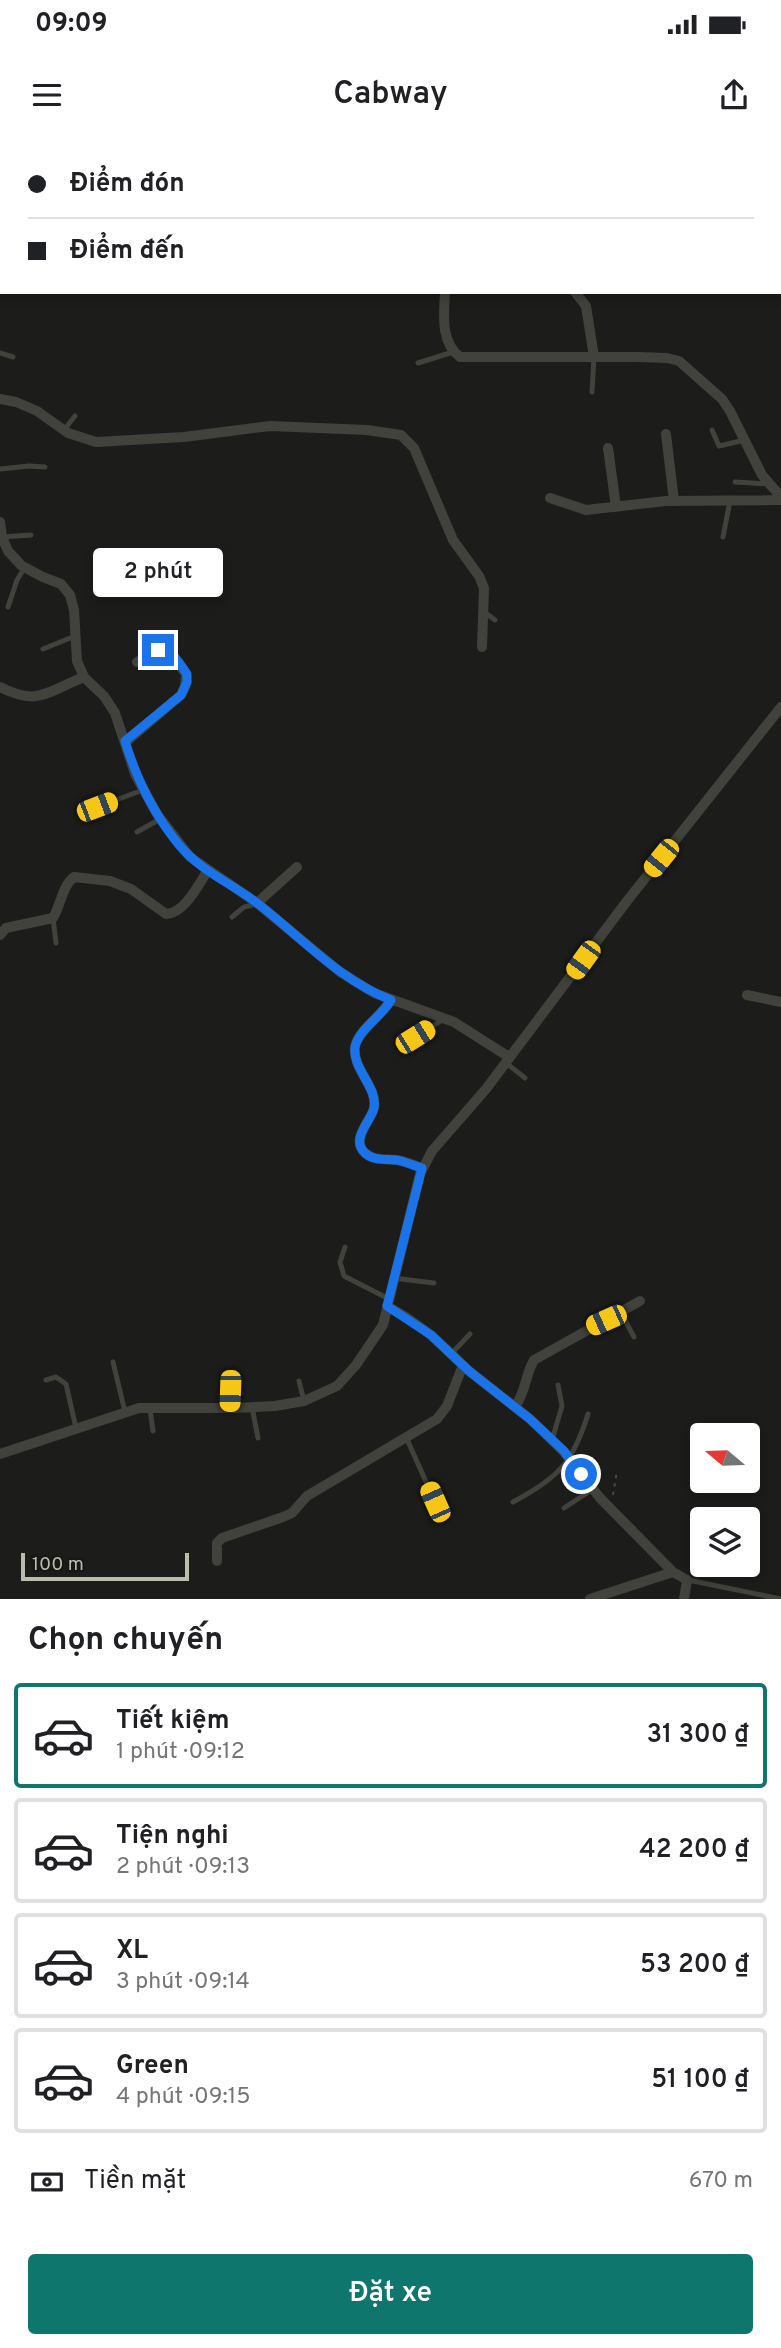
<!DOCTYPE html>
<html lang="vi">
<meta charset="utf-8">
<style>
body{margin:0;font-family:Overpass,sans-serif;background:#f6f6f6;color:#202124;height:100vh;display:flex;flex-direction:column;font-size:26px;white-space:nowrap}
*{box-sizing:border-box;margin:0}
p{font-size:23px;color:#757577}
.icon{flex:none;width:38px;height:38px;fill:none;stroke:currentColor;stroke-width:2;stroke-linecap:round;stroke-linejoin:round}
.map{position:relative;height:1459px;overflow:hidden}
.side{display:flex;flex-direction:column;background:#fff;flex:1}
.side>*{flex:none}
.hud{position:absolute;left:0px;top:0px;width:782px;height:154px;box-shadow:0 4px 10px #0003;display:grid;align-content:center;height:154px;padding:0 28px;background:#fff}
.needle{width:46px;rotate:289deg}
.controls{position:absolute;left:690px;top:1283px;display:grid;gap:14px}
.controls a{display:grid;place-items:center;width:70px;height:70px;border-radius:7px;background:#fff;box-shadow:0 4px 10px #0003;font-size:35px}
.scale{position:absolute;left:21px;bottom:18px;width:168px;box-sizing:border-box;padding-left:7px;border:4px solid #bbbcac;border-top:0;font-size:19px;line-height:24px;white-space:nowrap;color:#bbbcac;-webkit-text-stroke:5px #171815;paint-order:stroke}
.end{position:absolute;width:32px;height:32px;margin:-16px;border:9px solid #1a73e8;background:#fff;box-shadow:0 0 0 4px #fff}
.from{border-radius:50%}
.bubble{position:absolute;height:49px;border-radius:7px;background:#fff;box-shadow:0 4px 10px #0003;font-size:23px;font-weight:600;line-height:49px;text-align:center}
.car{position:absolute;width:21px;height:42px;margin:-21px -10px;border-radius:9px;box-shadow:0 0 5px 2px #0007;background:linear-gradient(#f5c518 24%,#345 0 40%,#f5c518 0 76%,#345 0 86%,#f5c518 0)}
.hud b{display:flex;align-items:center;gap:24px;height:66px;font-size:26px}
.hud b+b{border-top:2px solid #e0e0e0}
.hud i{width:18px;height:18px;background:#202124}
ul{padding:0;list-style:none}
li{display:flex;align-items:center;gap:21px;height:105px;margin:0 14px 10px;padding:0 14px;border:4px solid #e0e0e0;border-radius:7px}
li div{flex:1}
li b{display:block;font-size:26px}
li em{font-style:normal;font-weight:600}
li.active{border-color:#0f766e}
li>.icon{width:63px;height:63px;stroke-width:1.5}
h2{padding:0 28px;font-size:32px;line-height:84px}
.pay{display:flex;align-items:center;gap:18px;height:77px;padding:0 28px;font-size:26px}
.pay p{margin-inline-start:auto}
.button{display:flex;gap:14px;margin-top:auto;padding:14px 28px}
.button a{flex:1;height:80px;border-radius:7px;background:#0f766e;color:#fff;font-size:28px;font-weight:600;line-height:80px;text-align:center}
.status{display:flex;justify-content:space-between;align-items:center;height:49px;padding:0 35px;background:#fff;direction:ltr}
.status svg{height:19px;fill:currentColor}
header{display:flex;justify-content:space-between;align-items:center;height:91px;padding:0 28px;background:#fff;font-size:32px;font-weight:600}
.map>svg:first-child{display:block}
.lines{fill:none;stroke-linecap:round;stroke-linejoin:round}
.path{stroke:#484941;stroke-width:2;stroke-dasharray:3.5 5;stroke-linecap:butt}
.service{stroke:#40423b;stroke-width:5}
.minor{stroke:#40423b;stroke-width:10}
.route{stroke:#1a73e8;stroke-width:9}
</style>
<div class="status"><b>09:09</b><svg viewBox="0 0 49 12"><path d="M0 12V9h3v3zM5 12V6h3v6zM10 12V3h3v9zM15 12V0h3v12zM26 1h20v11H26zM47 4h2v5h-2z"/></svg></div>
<header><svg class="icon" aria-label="menu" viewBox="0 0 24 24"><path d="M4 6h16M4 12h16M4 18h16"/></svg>Cabway<svg class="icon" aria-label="share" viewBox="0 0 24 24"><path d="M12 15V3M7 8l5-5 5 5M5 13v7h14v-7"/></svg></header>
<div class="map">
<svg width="781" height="1459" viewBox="0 0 781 1459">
<rect width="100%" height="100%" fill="#1c1d1a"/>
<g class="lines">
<path class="path" d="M613,1355L617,1331"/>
<path class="service" d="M0,213L13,217
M418,223L453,212
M592,252L594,217
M64,290L75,276
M712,290L719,306L745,300
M0,329L29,326L45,327
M735,342L769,344
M2,397L31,395
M723,397L730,361
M8,467L17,440L25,427
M483,471L495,480
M43,509L75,496
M97,667L143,650
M137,692L160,679
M232,777L244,767L257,764
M53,778L56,803
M415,897L444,879
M505,922L525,938
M345,1107L340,1122L344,1136L389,1159
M393,1138L434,1143
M621,1173L634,1197
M451,1214L470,1194
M113,1222L125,1272
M46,1240L56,1237L66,1244L76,1288
M299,1241L304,1261
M252,1267L258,1298
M150,1269L153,1291
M230,1269L231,1233
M406,1297L435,1362
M552,1300L562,1266L558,1245
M513,1362C558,1338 573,1323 588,1274
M564,1368L593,1349
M688,1440L781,1459"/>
<path class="minor" d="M162,0L163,2
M552,0V2
M436,2L437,0
M640,2V0
M445,152C444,174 440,202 460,217H637L667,218L679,221L722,259L730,271L762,335L781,357
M575,152L586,166L594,217
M0,259L16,262L37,271L68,293L96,302L184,297L270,286L367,290L401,295L414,308L453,400L479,436L484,448L482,507
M666,294L674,361
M608,308L616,367
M550,358L586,370L666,361L781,360
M0,382L2,397L8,411L22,426L43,437L61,444L70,455L74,470L77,521L84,537L104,556L115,573L135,634L157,674L190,717L257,763L340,832L374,853L454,882L509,917
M0,547C38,567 48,551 84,537
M126,602L181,555L185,547L186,534L170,512L160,509L137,522
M257,763L297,727
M0,795L6,788L53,778C61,765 62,746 74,737L110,741L131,749L166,774C184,774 199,744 208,730
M747,855L781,862
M391,860C382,876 358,890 355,907C352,929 378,947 374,968C371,981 350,999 365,1013C375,1022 390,1018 401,1021C408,1022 415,1026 422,1028
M387,1166L406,1177L431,1195L469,1231L530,1279L563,1311L600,1358L673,1432L687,1440L684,1459
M515,1267C527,1249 525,1235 534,1220L640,1161
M0,1314L139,1268H235L275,1266L304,1261L337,1246L356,1225L383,1185L420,1034L432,1011L486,949L627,761L781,567
M217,1421V1403L222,1398L283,1377L292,1373L307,1356L437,1279L447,1266L463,1225
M590,1459L673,1432"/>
</g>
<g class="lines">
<path class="route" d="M158,510C173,509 179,523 187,534V542L181,555L125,601C137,640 154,675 180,706C200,730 232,744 257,763C301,797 338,839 391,860C382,876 358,890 355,907C352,929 378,947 374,968C371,981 350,999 365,1013C374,1022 390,1018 401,1021C408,1023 415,1026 422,1028L387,1166L431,1195L469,1231L530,1279L564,1311L581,1334"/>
</g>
</svg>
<div class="controls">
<a><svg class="needle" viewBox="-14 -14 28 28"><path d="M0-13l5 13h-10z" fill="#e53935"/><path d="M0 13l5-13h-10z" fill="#757577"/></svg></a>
<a><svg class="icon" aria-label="layers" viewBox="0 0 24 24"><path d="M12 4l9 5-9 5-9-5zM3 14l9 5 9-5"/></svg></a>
</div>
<div class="scale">100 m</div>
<i class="end from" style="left:581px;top:1334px"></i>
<i class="end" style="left:158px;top:510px"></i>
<div class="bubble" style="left:93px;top:408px;width:130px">2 phút</div>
<i class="car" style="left:97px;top:667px;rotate:69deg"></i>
<i class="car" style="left:661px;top:718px;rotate:219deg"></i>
<i class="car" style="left:583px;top:820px;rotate:216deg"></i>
<i class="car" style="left:415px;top:897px;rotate:58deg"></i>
<i class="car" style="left:606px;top:1180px;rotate:246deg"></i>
<i class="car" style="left:230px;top:1251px;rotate:182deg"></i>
<i class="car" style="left:435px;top:1362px;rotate:336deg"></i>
<div class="hud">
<b><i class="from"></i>Điểm đón</b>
<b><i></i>Điểm đến</b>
</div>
</div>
<section class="side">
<h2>Chọn chuyến</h2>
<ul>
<li class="active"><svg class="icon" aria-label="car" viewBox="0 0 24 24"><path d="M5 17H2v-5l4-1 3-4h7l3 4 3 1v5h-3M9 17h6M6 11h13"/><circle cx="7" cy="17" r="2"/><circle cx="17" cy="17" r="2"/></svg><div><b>Tiết kiệm</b><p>1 phút · 09:12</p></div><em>31 300 ₫</em></li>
<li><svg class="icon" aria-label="car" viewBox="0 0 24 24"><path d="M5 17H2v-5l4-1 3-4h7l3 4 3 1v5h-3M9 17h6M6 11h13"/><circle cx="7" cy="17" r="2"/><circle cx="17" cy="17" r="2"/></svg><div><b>Tiện nghi</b><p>2 phút · 09:13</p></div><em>42 200 ₫</em></li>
<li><svg class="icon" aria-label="car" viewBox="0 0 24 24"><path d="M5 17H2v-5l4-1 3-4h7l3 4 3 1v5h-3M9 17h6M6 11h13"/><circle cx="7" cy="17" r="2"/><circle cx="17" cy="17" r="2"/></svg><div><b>XL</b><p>3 phút · 09:14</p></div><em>53 200 ₫</em></li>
<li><svg class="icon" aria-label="car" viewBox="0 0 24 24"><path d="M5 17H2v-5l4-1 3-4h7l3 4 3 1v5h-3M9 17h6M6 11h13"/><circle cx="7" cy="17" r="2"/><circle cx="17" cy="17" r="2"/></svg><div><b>Green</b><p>4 phút · 09:15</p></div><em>51 100 ₫</em></li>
</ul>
<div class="pay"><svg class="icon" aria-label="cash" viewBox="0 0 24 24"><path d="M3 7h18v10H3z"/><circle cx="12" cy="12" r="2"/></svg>Tiền mặt<p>670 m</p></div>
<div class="button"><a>Đặt xe</a></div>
</section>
